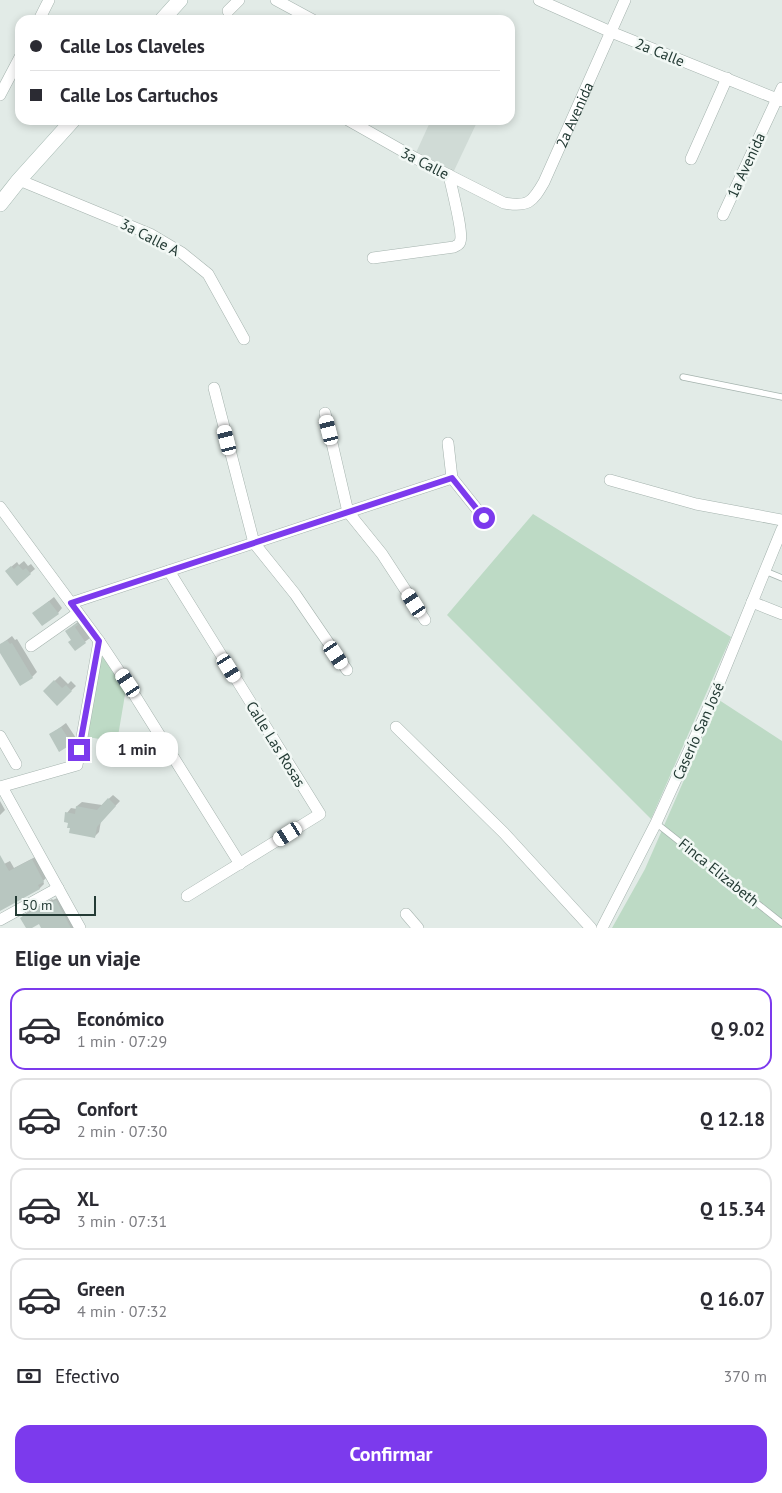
<!DOCTYPE html>
<html lang="es">
<meta charset="utf-8">
<style>
body{margin:0;font-family:"PT Sans",sans-serif;background:#f2f2f3;color:#2b2b33;height:100vh;display:flex;flex-direction:column;font-size:19px;white-space:nowrap}
*{box-sizing:border-box;margin:0}
p{font-size:16px;color:#7c7c81}
.icon{flex:none;width:28px;height:28px;fill:none;stroke:currentColor;stroke-width:2;stroke-linecap:round;stroke-linejoin:round}
.map{position:relative;height:928px;overflow:hidden}
.details{display:flex;flex-direction:column;background:#fff;flex:1}
.details>*{flex:none}
.hud{position:absolute;left:15px;top:15px;width:500px;height:110px;border-radius:15px;box-shadow:0 2px 8px #0003;display:grid;align-content:center;height:110px;padding:0 15px;background:#fff}
.scale{position:absolute;left:15px;bottom:12px;width:81px;box-sizing:border-box;padding-left:5px;border:2px solid #243b35;border-top:0;font-size:14px;line-height:18px;white-space:nowrap;color:#243b35;-webkit-text-stroke:4px #f2f8f5;paint-order:stroke}
.end{position:absolute;width:22px;height:22px;margin:-11px;border:6px solid #7c3aed;background:#fff;box-shadow:0 0 0 2px #fff}
.from{border-radius:50%}
.bubble{position:absolute;height:35px;border-radius:15px;background:#fff;box-shadow:0 2px 8px #0003;font-size:16px;font-weight:800;line-height:35px;text-align:center}
.car{position:absolute;width:15px;height:30px;margin:-15px -8px;border-radius:6px;box-shadow:0 0 4px 1px #0007;background:linear-gradient(#fff 24%,#345 0 40%,#fff 0 76%,#345 0 86%,#fff 0)}
.hud b{display:flex;align-items:center;gap:18px;height:48px;font-size:19px}
.hud b+b{border-top:1px solid #e1e1e2}
.hud i{width:12px;height:12px;background:#2b2b33}
ul{padding:0;list-style:none}
li{display:flex;align-items:center;gap:15px;height:82px;margin:0 10px 8px;padding:0 5px;border:2px solid #e1e1e2;border-radius:15px}
li div{flex:1}
li b{display:block;font-size:19px}
li em{font-style:normal;font-weight:800}
li.selected{border-color:#7c3aed}
li>.icon{width:45px;height:45px;stroke-width:1.5}
h2{padding:0 15px;font-size:22px;line-height:60px}
.pay{display:flex;align-items:center;gap:12px;height:55px;padding:0 15px;font-size:19px}
.pay p{margin-inline-start:auto}
.primary-button{display:flex;gap:10px;margin-top:auto;padding:10px 15px}
.primary-button a{flex:1;height:58px;border-radius:15px;background:#7c3aed;color:#fff;font-size:20px;font-weight:800;line-height:58px;text-align:center}
.map>svg:first-child{display:block}
.built{fill:#d0dbd6}
.green{fill:#bddac5}
.shadow{fill:#0003}
.building{fill:#b8c6c0}
.lines{fill:none;stroke-linecap:round;stroke-linejoin:round}
.lane-casing{stroke:#a5b3ae;stroke-width:7}
.street-casing{stroke:#a5b3ae;stroke-width:12}
.secondary-casing{stroke:#a2b6af;stroke-width:16}
.lane{stroke:#fff;stroke-width:5.5}
.street{stroke:#fff;stroke-width:11}
.secondary{stroke:#fff;stroke-width:15}
.route{stroke:#7c3aed;stroke-width:6}
.labels{text-anchor:middle;dominant-baseline:central;stroke-width:5;stroke-linejoin:round;paint-order:stroke}
.street-label{font-size:15px;fill:#243b35;stroke:#f2f8f5}
</style>
<div class="map">
<svg width="782" height="928" viewBox="0 0 782 928">
<rect width="100%" height="100%" fill="#e2ebe7"/>
<path class="built" d="M431,120H478L452,175L414,157Z"/>
<path class="green" d="M533,514L731,637L651,819L447,615Z
M99,641L127,683L117,742L82,736Z
M719,700L782,741V928H612L645,869Z"/>
<path class="shadow" d="M24,561L28,566L31,564L35,569L17,584L11,567L17,562L19,565Z
M54,597L62,608L58,613H34Z
M80,620L90,638L75,649L72,639L67,631Z
M12,636L15,640L17,639L37,672L32,677L20,684L0,651V645Z
M60,676L68,684L71,681L76,686L57,704L44,691Z
M66,723L76,738L71,743L60,750L50,735Z
M113,795L120,801L101,821L99,832L94,837L72,827L67,813L71,808L77,809V806L82,802L102,805Z
M0,801L5,810L0,815Z
M37,856L48,876L43,881L44,884L40,888L0,910V866L10,861L14,868Z
M61,896L79,928H42L39,923L30,928H27L21,918L26,913L52,899L53,900Z"/>
<path class="building" d="M18,565L23,570L26,568L31,574L17,586L5,571L11,566L14,569Z
M49,601L59,614L42,626L32,613Z
M77,623L78,625L75,627L86,643L75,651L68,642L71,640L65,631Z
M7,640L10,644L12,643L33,678L20,686L0,653V644Z
M54,680L62,688L66,685L72,691L57,706L43,691Z
M61,727L72,744L59,752L49,734Z
M108,798L116,806L97,827L95,838L69,833L70,828H67L68,823L64,822L65,812L75,814L76,806L97,810Z
M0,855L9,871L32,859L44,882L38,885L40,889L0,911Z
M56,900L71,928H41L39,924L32,928H26L20,918L48,902V904Z"/>
<g class="lines">
<defs>
<path id="lane" d="M683,377L782,397
M765,571L782,578
M656,823L782,923"/>
<g id="street">
<path d="M276,0L313,20"/>
<path d="M539,0L611,32L782,101"/>
<path d="M228,11L239,0"/>
<path d="M39,20L49,0"/>
<path d="M0,95L20,57"/>
<path id="s1" d="M348,120L415,158L504,203C528,207 532,203 544,182L625,0"/>
<path d="M691,159L727,78"/>
<path d="M19,180L150,234L182,253L208,274L244,339"/>
<path d="M723,215L782,88"/>
<path d="M373,258L454,247C457,245 459,245 460,242C464,234 451,186 449,175"/>
<path d="M214,388L254,543L295,594L347,670"/>
<path d="M325,413L348,512L382,554L425,620"/>
<path d="M448,443L452,478"/>
<path d="M452,478L484,518"/>
<path d="M610,480L696,504L782,520"/>
<path d="M0,507L99,641L127,683L240,864"/>
<path d="M169,571L320,814L187,896"/>
<path d="M752,602L782,614"/>
<path d="M71,603L452,478"/>
<path d="M31,646L78,613"/>
<path d="M396,727L504,833L591,928"/>
<path d="M0,736L16,764"/>
<path d="M0,787L77,765L99,641"/>
<path d="M2,787L80,928"/>
<path d="M406,914L418,928"/>
<path d="M0,920L58,888"/>
<path d="M602,928L656,823L713,698L782,529"/>
</g>
<path id="secondary" d="M162,20L180,0
M0,204L19,180L73,120"/>
</defs>
<use href="#lane" class="lane-casing"/>
<use href="#street" class="street-casing"/>
<use href="#secondary" class="secondary-casing"/>
<use href="#lane" class="lane"/>
<use href="#street" class="street"/>
<use href="#secondary" class="secondary"/>
</g>
<g class="lines">
<path class="route" d="M79,750L99,641L71,603L452,478L484,518"/>
</g>
<g class="labels">
<g class="street-label">
<text transform="translate(660 52) rotate(22)">2a Calle</text>
<text stroke="none"><textPath href="#s1" startOffset="301">2a Avenida</textPath></text>
<text transform="translate(425 163) rotate(27)">3a Calle</text>
<text transform="translate(746 165) rotate(-65)">1a Avenida</text>
<text transform="translate(150 237) rotate(27)">3a Calle A</text>
<text transform="translate(698 731) rotate(-66)">Caserío San José</text>
<text transform="translate(276 744) rotate(58)">Calle Las Rosas</text>
<text transform="translate(719 872) rotate(39)">Finca Elizabeth</text>
</g>
</g>
</svg>
<div class="scale">50 m</div>
<i class="end from" style="left:484px;top:518px"></i>
<i class="end" style="left:79px;top:750px"></i>
<div class="bubble" style="left:96px;top:732px;width:82px">1 min</div>
<i class="car" style="left:329px;top:430px;rotate:346deg"></i>
<i class="car" style="left:227px;top:440px;rotate:346deg"></i>
<i class="car" style="left:414px;top:603px;rotate:327deg"></i>
<i class="car" style="left:336px;top:655px;rotate:146deg"></i>
<i class="car" style="left:229px;top:668px;rotate:148deg"></i>
<i class="car" style="left:128px;top:683px;rotate:326deg"></i>
<i class="car" style="left:288px;top:834px;rotate:238deg"></i>
<div class="hud">
<b><i class="from"></i>Calle Los Claveles</b>
<b><i></i>Calle Los Cartuchos</b>
</div>
</div>
<section class="details">
<h2>Elige un viaje</h2>
<ul>
<li class="selected"><svg class="icon" aria-label="car" viewBox="0 0 24 24"><path d="M5 17H2v-5l4-1 3-4h7l3 4 3 1v5h-3M9 17h6M6 11h13"/><circle cx="7" cy="17" r="2"/><circle cx="17" cy="17" r="2"/></svg><div><b>Económico</b><p>1 min · 07:29</p></div><em>Q 9.02</em></li>
<li><svg class="icon" aria-label="car" viewBox="0 0 24 24"><path d="M5 17H2v-5l4-1 3-4h7l3 4 3 1v5h-3M9 17h6M6 11h13"/><circle cx="7" cy="17" r="2"/><circle cx="17" cy="17" r="2"/></svg><div><b>Confort</b><p>2 min · 07:30</p></div><em>Q 12.18</em></li>
<li><svg class="icon" aria-label="car" viewBox="0 0 24 24"><path d="M5 17H2v-5l4-1 3-4h7l3 4 3 1v5h-3M9 17h6M6 11h13"/><circle cx="7" cy="17" r="2"/><circle cx="17" cy="17" r="2"/></svg><div><b>XL</b><p>3 min · 07:31</p></div><em>Q 15.34</em></li>
<li><svg class="icon" aria-label="car" viewBox="0 0 24 24"><path d="M5 17H2v-5l4-1 3-4h7l3 4 3 1v5h-3M9 17h6M6 11h13"/><circle cx="7" cy="17" r="2"/><circle cx="17" cy="17" r="2"/></svg><div><b>Green</b><p>4 min · 07:32</p></div><em>Q 16.07</em></li>
</ul>
<div class="pay"><svg class="icon" aria-label="cash" viewBox="0 0 24 24"><path d="M3 7h18v10H3z"/><circle cx="12" cy="12" r="2"/></svg>Efectivo<p>370 m</p></div>
<div class="primary-button"><a>Confirmar</a></div>
</section>
